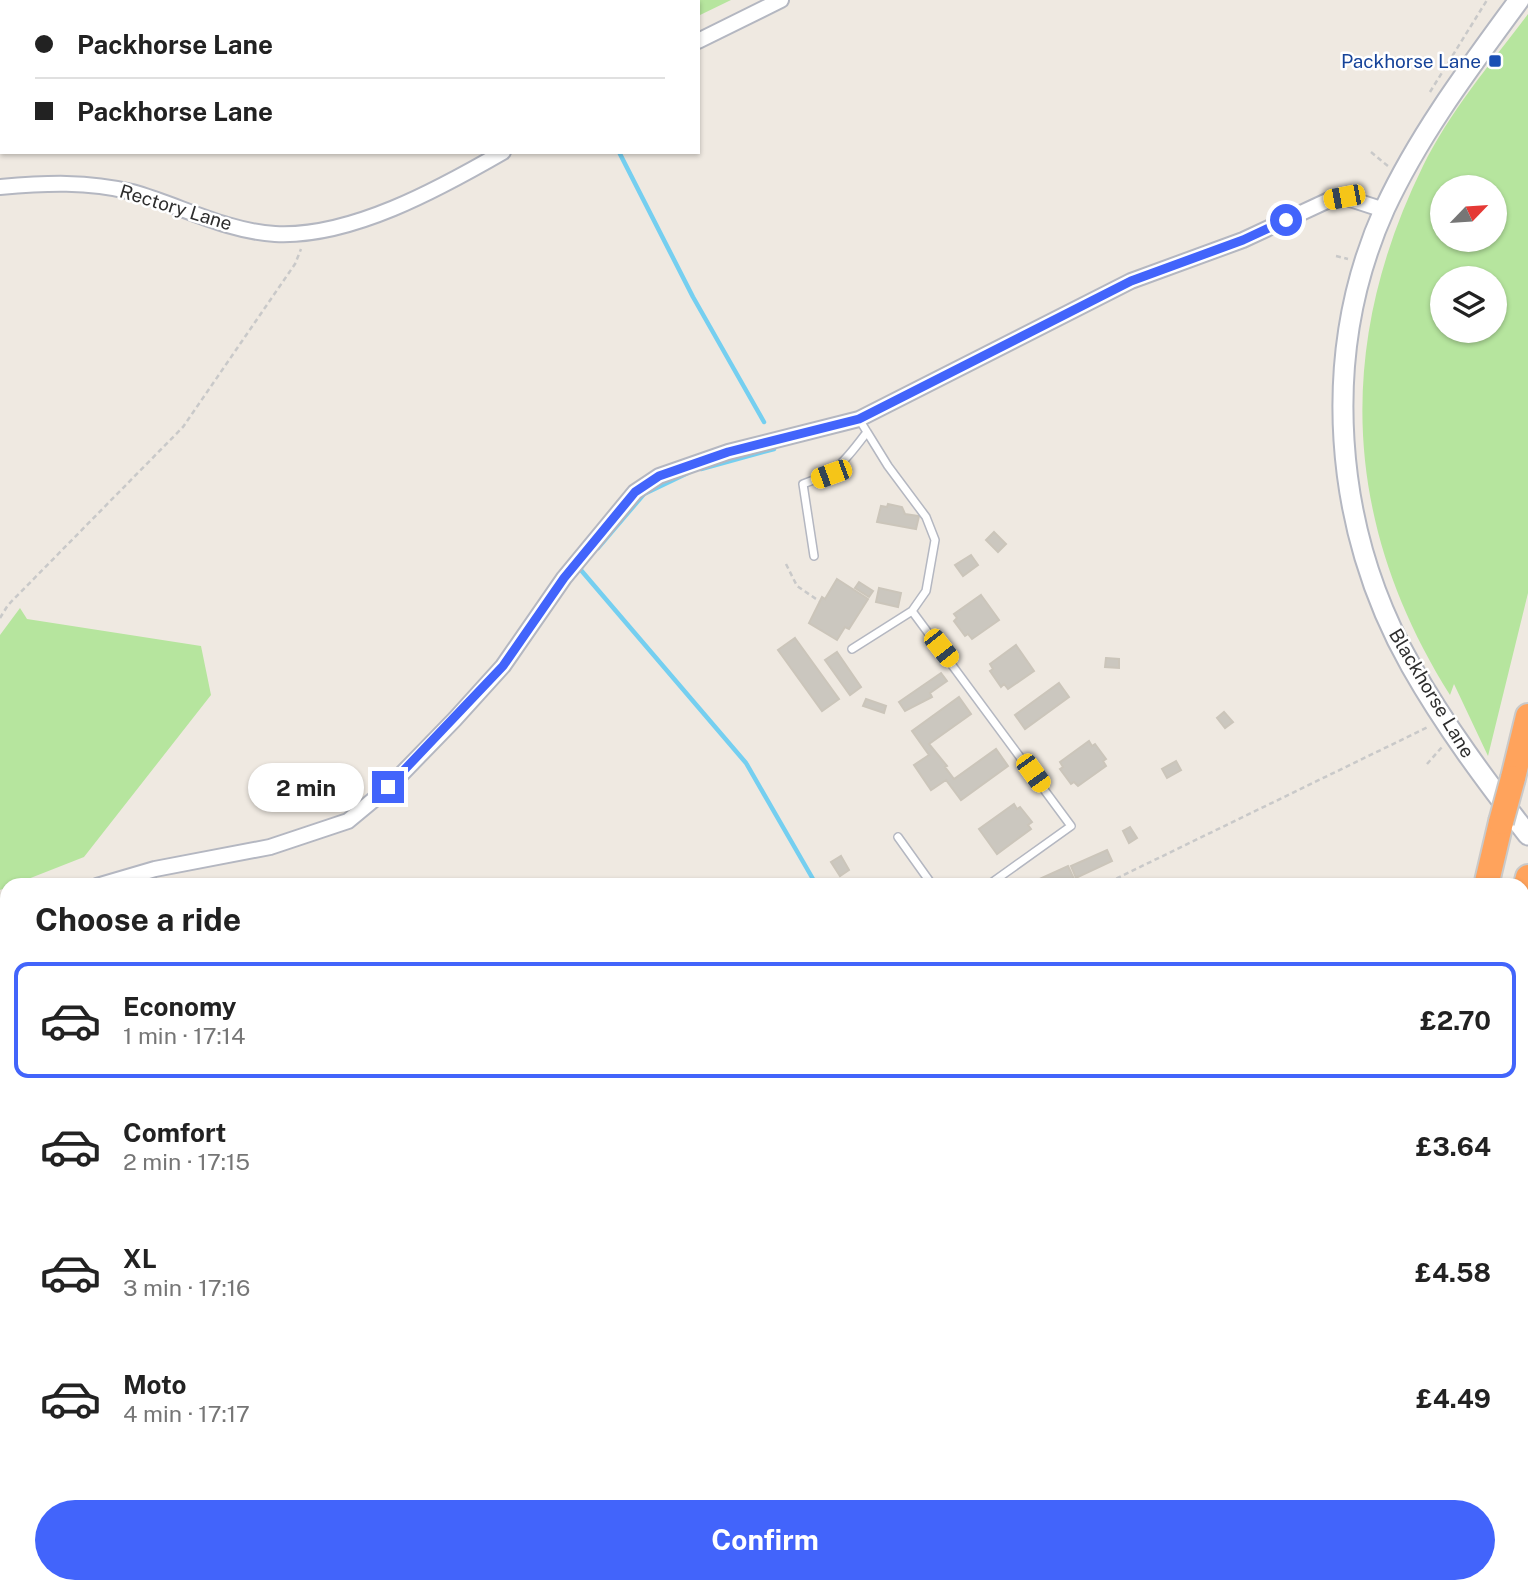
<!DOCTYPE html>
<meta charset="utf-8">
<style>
body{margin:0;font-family:"Public Sans",sans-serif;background:#f2f2f2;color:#222;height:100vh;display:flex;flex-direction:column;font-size:26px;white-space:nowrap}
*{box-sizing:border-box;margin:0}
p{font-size:23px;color:#767676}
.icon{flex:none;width:38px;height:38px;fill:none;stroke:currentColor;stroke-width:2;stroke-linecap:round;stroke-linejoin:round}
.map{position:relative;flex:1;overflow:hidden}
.details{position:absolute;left:0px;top:878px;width:1530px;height:716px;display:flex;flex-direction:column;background:#fff;border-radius:21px 21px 0 0;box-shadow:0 2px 5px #0004}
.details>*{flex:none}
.banner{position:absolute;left:0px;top:0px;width:700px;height:154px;box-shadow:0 2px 5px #0004;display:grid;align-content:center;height:154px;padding:0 35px;background:#fff}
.needle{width:46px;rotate:65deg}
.tools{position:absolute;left:1430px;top:175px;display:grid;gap:14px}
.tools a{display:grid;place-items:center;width:77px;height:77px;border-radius:50%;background:#fff;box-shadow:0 2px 5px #0004;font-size:35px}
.end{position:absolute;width:32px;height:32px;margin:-16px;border:9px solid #4264fb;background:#fff;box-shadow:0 0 0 4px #fff}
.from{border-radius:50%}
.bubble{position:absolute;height:49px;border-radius:24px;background:#fff;box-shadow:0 2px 5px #0004;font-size:23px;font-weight:700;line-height:49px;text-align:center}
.car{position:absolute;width:21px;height:42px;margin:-21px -10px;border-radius:9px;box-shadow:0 0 5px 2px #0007;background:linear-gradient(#f5c518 24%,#345 0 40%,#f5c518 0 76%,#345 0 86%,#f5c518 0)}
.banner b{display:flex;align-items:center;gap:24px;height:66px;font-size:26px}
.banner b+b{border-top:2px solid #e0e0e0}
.banner i{width:18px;height:18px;background:#222}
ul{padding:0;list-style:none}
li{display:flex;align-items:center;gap:21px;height:116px;margin:0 14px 10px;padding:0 21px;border:4px solid transparent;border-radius:14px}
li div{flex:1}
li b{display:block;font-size:26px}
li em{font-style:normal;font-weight:700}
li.active{border-color:#4264fb}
li>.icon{width:63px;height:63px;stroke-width:1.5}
h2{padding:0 35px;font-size:32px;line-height:84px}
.primary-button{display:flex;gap:14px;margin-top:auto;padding:14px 35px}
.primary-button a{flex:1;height:80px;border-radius:42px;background:#4264fb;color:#fff;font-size:28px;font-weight:700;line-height:80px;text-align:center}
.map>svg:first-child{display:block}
.industrial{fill:#e3e1e8}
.green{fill:#b6e59e;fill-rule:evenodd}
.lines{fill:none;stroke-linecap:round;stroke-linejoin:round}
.stream{stroke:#75cff0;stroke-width:4.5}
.building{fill:#cbc7bf;stroke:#cbc5ba;stroke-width:2}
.lane-casing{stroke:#b4b7c1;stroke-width:10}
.street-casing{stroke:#b4b7c1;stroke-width:18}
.secondary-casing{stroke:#b4b7c1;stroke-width:23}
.highway-casing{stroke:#c9c9c9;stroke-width:28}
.path{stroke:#c9c9c9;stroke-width:2.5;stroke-dasharray:5 3.5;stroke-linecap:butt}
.lane{stroke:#fff;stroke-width:7}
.street{stroke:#fff;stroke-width:14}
.secondary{stroke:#fff;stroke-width:19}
.highway{stroke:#ffa35c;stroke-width:24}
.highway-bridge-casing{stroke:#c9c9c9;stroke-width:28;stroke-linecap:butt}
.highway-bridge{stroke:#ffa35c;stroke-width:24}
.route{stroke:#4264fb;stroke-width:9}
.transit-dot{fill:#1a4fb4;stroke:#fff;stroke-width:2.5}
.labels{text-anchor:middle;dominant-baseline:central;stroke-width:5;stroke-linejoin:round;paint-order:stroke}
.transit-label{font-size:19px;fill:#164399;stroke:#fff;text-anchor:end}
.street-label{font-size:19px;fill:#2e2e2e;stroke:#fff}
</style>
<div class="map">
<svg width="1528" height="1594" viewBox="0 0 1528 1594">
<rect width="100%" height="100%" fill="#efe9e1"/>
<path class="industrial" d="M1523,1549H1528V1594H1395L1396,1587H1522Z"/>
<path class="green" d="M654,0H731L698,16V2Z
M1528,14V593L1488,756L1454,684L1450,695C1343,525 1334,347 1423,166C1450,111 1491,63 1528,14ZM1442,187H1494V240H1442ZM1494,278V331H1442V278Z
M20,608L27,619L201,646L211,695L84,857L0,890V635Z
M0,952L7,960V1270L0,1286Z
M0,1578L7,1581V1587H23L34,1594H0Z"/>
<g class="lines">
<path class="stream" d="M531,0L533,2
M619,152L693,297L764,422
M701,469L774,449
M598,548L644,494L692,471
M583,565L580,569L746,763L817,886"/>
</g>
<path class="building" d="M888,504L902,507L905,514L919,516L916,529L877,522L881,506L887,507Z
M994,532L1006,544L998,552L986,540Z
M971,555L978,565L963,576L955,565Z
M837,579L868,599L849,629L845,627L837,640L809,623L822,597L825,599Z
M859,582L873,591L869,597L855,588Z
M879,588L901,593L898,607L876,602Z
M981,595L999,620L972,639L968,634L965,636L954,621L957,618L954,614Z
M795,638L839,699L822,711L778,650Z
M1016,645L1034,671L1008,689L1004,684L1001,687L990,671L993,669L990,664Z
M837,652L861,687L850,695L825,660Z
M1106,658L1119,659V668L1105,667Z
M941,673L947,681L930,693L932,697L905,711L899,702Z
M1059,683L1069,697L1025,729L1015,715Z
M959,697L971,714L929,744L947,766L945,767L954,779L996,749L1008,766L961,800L946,780L931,790L914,765L929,755L912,731Z
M866,699L886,706L884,713L863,706Z
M1224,712L1233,722L1225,728L1217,718Z
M1089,741L1092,746L1095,744L1106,759L1103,761L1106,766L1078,786L1074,782L1071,784L1060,769L1063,767L1060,762Z
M1176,761L1181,770L1167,778L1162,769Z
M1014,804L1017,809L1020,807L1032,822L1028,825L1031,829L997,854L979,829Z
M1130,827L1137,838L1129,843L1123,831Z
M1107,850L1112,861L1076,878L1071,866Z
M841,856L849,870L840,876L831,862Z
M1068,866L1074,879L1059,886H1037L1035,881Z"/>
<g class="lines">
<defs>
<path id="lane" d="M867,432L888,466L926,517L935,540L926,591L912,611L1071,826L987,886
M814,556L803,484C838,472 845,461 867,432L859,419
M852,649L912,611
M898,837L933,886"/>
<path id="street" d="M698,41L781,0
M0,187C46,183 87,181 132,192C179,205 225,231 275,234C350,238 439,189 503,152
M97,886L155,869L270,847L348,821L389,787L455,719L503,666L564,578L635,492L659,476L728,452L859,419L1131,281L1243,240L1329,200L1344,197L1384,210
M0,913L7,911"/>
<path id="secondary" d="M1519,0C1470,67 1420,133 1385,208C1319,354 1333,529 1411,666C1445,726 1486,781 1528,835"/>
<path id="highway" d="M1513,778L1528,716
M1486,886L1501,822
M1522,900L1528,877
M1315,1594L1317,1587
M1357,1594L1358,1587"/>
</defs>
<use href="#lane" class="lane-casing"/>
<use href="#street" class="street-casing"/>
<use href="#secondary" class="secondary-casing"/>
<use href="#highway" class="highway-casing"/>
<path class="path" d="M1430,92L1487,0
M1371,152L1389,167
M1336,256L1348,259
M786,564L797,586L819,601
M0,618L8,605L183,427L295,264L301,249
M1427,764L1442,747
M1101,886L1428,727
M342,1594L346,1587"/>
<use href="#lane" class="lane"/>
<use href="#street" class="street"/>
<use href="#secondary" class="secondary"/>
<use href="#highway" class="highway"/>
<defs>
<path id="highway-bridge" d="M1501,822L1513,778"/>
</defs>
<use href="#highway-bridge" class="highway-bridge-casing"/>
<use href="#highway-bridge" class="highway-bridge"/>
</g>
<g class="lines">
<path class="route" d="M388,787L503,666L564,578L635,492L659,476L728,452L859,419L1131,281L1243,240L1286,220"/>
</g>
<rect class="transit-dot" x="1488" y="54" width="14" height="14" rx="3.5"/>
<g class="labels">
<g class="transit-label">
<text x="1481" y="61">Packhorse Lane</text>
</g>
<g class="street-label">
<text transform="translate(176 207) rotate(17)">Rectory Lane</text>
<text transform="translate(1432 693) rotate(59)">Blackhorse Lane</text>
</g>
</g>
</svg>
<div class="tools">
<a><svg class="needle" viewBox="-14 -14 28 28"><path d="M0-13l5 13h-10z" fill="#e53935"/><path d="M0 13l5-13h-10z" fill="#767676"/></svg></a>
<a><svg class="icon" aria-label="layers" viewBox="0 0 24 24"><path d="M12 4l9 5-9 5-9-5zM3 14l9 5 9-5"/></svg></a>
</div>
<i class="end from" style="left:1286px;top:220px"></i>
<i class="end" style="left:388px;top:787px"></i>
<div class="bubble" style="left:248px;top:763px;width:116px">2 min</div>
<i class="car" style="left:1344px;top:197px;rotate:259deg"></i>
<i class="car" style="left:831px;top:474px;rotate:250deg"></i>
<i class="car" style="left:941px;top:648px;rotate:142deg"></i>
<i class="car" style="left:1033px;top:773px;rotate:144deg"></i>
<div class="banner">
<b><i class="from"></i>Packhorse Lane</b>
<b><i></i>Packhorse Lane</b>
</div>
<section class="details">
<h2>Choose a ride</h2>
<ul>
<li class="active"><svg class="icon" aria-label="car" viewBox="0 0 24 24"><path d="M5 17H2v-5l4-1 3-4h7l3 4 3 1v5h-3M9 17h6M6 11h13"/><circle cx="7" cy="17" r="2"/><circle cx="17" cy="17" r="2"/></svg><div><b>Economy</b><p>1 min · 17:14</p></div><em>£2.70</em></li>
<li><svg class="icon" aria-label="car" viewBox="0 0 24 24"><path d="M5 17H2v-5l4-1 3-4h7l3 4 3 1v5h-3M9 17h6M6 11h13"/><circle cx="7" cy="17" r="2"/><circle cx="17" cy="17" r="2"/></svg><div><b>Comfort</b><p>2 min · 17:15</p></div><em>£3.64</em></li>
<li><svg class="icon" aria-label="car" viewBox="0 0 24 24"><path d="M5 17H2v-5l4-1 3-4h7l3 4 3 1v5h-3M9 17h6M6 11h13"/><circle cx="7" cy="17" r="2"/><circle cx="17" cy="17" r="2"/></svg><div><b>XL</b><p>3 min · 17:16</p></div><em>£4.58</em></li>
<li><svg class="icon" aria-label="car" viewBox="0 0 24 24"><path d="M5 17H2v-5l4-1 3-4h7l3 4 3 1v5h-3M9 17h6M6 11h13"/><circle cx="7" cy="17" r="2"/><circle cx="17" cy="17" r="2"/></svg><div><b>Moto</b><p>4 min · 17:17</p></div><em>£4.49</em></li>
</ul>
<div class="primary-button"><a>Confirm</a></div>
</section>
</div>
